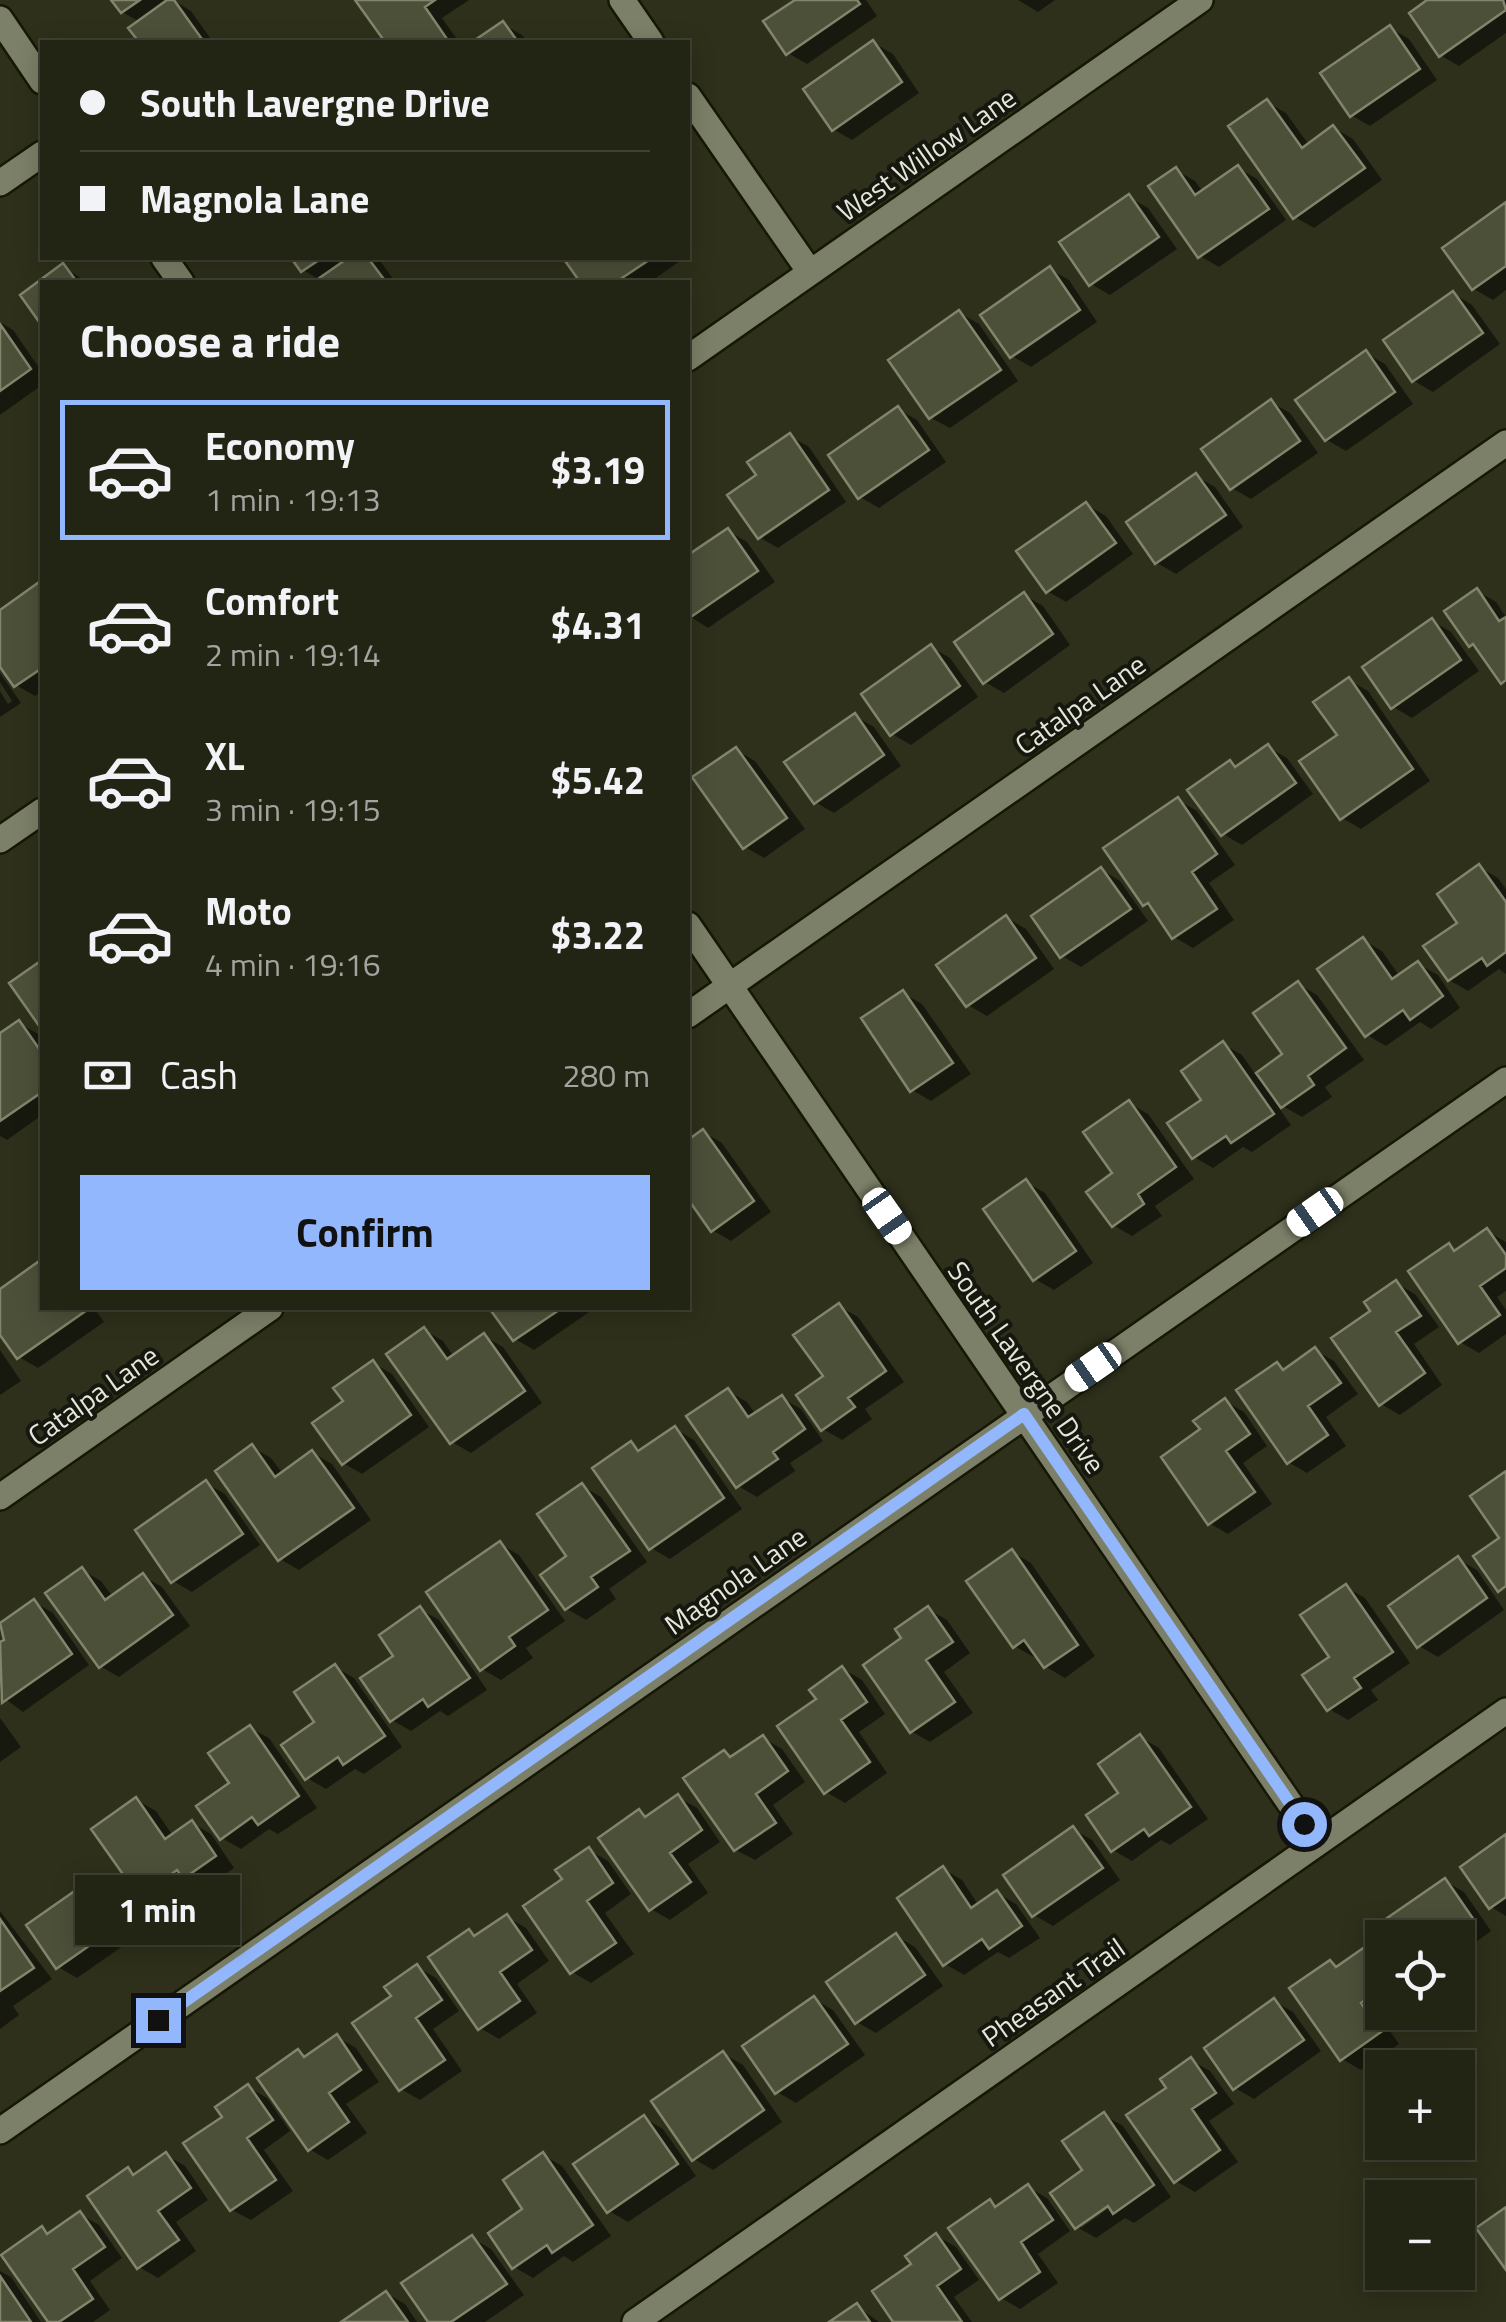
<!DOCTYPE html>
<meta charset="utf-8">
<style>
body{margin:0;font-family:"Titillium Web",sans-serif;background:#2e3022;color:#f1f3f6;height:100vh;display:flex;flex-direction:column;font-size:38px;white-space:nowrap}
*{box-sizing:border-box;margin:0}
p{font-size:32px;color:#a2a4a0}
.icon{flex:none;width:55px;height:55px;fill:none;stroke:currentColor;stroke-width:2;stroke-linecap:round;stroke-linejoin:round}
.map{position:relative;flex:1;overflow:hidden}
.sheet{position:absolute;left:40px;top:280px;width:650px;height:1030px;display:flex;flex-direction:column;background:#222414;border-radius:0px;box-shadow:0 5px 25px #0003,0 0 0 2px #3f4134}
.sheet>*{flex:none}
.banner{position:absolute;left:40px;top:40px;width:650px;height:220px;border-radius:0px;box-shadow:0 5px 25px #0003,0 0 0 2px #3f4134;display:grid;align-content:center;height:220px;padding:0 40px;background:#222414}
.fabs{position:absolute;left:1365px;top:1920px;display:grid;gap:20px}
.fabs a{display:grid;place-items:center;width:110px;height:110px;border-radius:0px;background:#222414;box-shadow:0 5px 25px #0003,0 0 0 2px #3f4134;font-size:50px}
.end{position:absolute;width:45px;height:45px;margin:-22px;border:12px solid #93b7fd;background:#111;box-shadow:0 0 0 5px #111}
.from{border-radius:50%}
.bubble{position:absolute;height:70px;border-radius:0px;background:#222414;box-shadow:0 5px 25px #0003,0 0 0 2px #3f4134;font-size:32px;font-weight:700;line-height:70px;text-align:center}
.car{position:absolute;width:30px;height:60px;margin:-30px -15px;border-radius:12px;box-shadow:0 0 8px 2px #0007;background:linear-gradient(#fff 24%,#345 0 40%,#fff 0 76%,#345 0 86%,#fff 0)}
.banner b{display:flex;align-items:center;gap:35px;height:95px;font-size:38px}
.banner b+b{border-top:2px solid #3f4134}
.banner i{width:25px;height:25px;background:#f1f3f6}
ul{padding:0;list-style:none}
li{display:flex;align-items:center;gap:30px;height:140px;margin:0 20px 15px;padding:0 20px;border:5px solid transparent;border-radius:0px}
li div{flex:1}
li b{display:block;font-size:38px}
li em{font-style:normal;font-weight:700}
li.current{border-color:#93b7fd}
li>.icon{width:90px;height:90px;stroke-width:1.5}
h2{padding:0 40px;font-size:45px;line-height:120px}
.pay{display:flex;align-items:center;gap:25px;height:110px;padding:0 40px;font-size:38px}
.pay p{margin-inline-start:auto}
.action{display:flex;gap:20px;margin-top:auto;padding:20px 40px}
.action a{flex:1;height:115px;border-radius:0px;background:#93b7fd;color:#111;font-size:40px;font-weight:700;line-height:115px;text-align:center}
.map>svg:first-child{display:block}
.shadow{fill:#0007;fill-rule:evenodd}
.building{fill:#4d5039;stroke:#82856c;stroke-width:2.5}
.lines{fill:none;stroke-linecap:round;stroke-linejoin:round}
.street-casing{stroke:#161804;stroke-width:30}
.street{stroke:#7d8068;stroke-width:25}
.route{stroke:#93b7fd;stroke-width:12}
.labels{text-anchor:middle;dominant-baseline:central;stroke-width:8;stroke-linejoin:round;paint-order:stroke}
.street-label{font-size:28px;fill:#e5e7da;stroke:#16170e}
</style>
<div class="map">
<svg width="1506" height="2322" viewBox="0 0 1506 2322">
<rect width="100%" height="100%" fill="#2e301b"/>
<path class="shadow" d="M114,0H173L191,11L213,42H142L132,28L140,22L122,12Z
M358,0H469L442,18L459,42H388Z
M798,0H866L877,16L807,64L788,53Z
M1018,0H1055L1038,12Z
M1432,0H1506V33L1459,66L1440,55Z
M503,24L522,35L528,42H477Z
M1390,28L1409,39L1437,80L1370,126L1351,115Z
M874,43L893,54L919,93L852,140L833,129Z
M1267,102L1286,113L1309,145L1334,128L1353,139L1382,180L1314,228L1295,217Z
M1238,168L1257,179L1286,220L1219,267L1200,256L1176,170L1195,181L1203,192Z
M1129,197L1148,208L1177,249L1110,295L1091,284Z
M1506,205V290L1493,300L1474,289Z
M294,258H373L381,262L395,282H324L303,270Z
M677,258L680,261L650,282H583L566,259Z
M63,266L86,282H42V322L24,295Z
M1050,269L1069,280L1097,322L1031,367L1012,356Z
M1454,294L1472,305L1500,344L1433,392L1414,381L1386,341Z
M960,313L979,324L1018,381L950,428L931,418Z
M0,322L13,330L42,372V385L0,415Z
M1366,353L1385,364L1413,404L1346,451L1327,440Z
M1271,402L1290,413L1318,453L1251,499L1232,488Z
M898,409L917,420L946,462L879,508L860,497Z
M790,436L809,447L846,502L778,548L759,537L760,476Z
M1196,476L1215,487L1243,527L1176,574L1157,563Z
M1087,505L1106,516L1133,554L1066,602L1047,591Z
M728,531L747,542L775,582L708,628L688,615V543L695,553Z
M42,583V691L35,696L16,685L0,662V613Z
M1477,591L1496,602L1506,617V684L1482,652L1470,645Z
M1024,595L1043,606L1070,645L1004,693L985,682Z
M1432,621L1451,632L1479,671L1412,718L1393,707Z
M931,647L950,658L978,697L911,745L892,734Z
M0,673L21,703L0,717V691L8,704L12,701L0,682Z
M1349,680L1368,691L1430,781L1361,829L1342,818L1340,736Z
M855,716L874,727L901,766L834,813L815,802Z
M1268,747L1287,758L1313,794L1242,845L1223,834L1230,762L1239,768Z
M736,750L755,761L805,829L764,858L745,847Z
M1178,800L1197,811L1235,865L1209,883L1234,920L1193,948L1174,937L1156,911L1145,905Z
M1479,867L1498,878L1506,889V974L1499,969L1468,991L1449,980L1460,923Z
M1102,870L1120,881L1148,921L1081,967L1062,956Z
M1007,918L1026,929L1054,969L987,1016L968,1005Z
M1363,940L1382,951L1400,977L1418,964L1438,975L1460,1008L1431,1029L1420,1022L1386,1046L1367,1035Z
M1298,984L1317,995L1364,1060L1325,1087L1332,1097L1302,1117L1274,1101L1291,1125L1252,1152L1243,1147L1213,1168L1194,1157L1205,1100L1223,1044L1242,1055L1256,1075L1286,1055Z
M903,993L922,1004L971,1074L931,1101L912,1090Z
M19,1023L38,1034L42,1040V1115L7,1140L0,1136V1036Z
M1129,1103L1148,1114L1194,1179L1155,1206L1162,1216L1132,1236L1113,1225L1116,1174Z
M703,1132L722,1143L771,1212L731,1241L712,1230L688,1195V1143Z
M1026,1182L1045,1193L1093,1263L1054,1290L1035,1279Z
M1487,1231L1506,1242V1291L1497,1297L1506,1310V1334L1479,1353L1460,1342L1449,1246L1457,1251Z
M42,1262V1308H94L104,1322L38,1368L19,1357L0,1331V1292Z
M1396,1283L1415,1294L1439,1327L1414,1344L1442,1385L1400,1415L1381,1404Z
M839,1306L858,1317L904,1382L865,1409L872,1419L842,1440L823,1429Z
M492,1308H595L534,1350L515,1339Z
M424,1330L443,1341L454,1357L484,1336L503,1347L542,1403L471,1453L452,1442Z
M0,1350L21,1381L0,1395Z
M1315,1350L1334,1361L1358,1394L1326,1417L1346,1446L1307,1473L1288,1462L1277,1365L1286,1370Z
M373,1363L392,1374L429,1427L362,1474L343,1463L346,1402Z
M728,1391L747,1402L756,1415L782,1398L801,1409L823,1441L790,1463L795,1471L757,1497L738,1486Z
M1225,1401L1244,1412L1267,1446L1243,1463L1272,1504L1228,1534L1209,1523L1203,1430Z
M675,1429L694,1440L742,1509L670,1559L651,1548L631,1444L643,1451Z
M252,1447L271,1458L283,1474L313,1453L332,1464L371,1520L299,1570L280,1559Z
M206,1483L225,1494L260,1545L192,1592L173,1581Z
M582,1486L601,1497L647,1562L609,1589L616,1599L586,1620L567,1609L569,1557Z
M500,1544L519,1555L565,1621L526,1648L533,1658L501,1680L482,1669Z
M1012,1552L1031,1563L1095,1656L1065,1678L1046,1667L1037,1654L1034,1657L1014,1646Z
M1458,1559L1477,1570L1504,1610L1438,1657L1419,1646Z
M82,1570L101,1581L113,1597L143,1576L162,1587L190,1626L119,1677L100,1666Z
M1346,1587L1365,1598L1410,1663L1371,1690L1378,1700L1348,1720L1329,1709L1332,1658Z
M34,1602L53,1613L89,1665L23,1712L0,1695V1645L7,1641L0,1626Z
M420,1609L439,1620L487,1690L448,1716L440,1711L411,1731L392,1720L397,1657Z
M928,1609L947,1620L970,1653L944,1672L973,1713L930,1742L911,1731Z
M335,1667L354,1678L402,1747L364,1774L355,1769L326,1789L307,1778L318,1723Z
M843,1669L862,1680L885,1714L859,1732L887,1773L845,1803L826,1792L820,1699Z
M0,1718L21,1747L0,1762Z
M250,1728L269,1738L317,1808L278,1834L269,1829L241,1849L222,1838L232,1784Z
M1140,1737L1159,1748L1208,1819L1170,1845L1161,1840L1132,1861L1113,1850L1122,1794Z
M763,1738L782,1749L805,1782L773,1805L793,1834L755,1860L736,1850L724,1753L734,1758Z
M678,1797L697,1808L720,1842L688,1864L708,1893L670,1920L651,1909L640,1812L649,1818Z
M137,1800L156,1811L173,1836L192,1823L211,1834L234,1868L204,1888L193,1882L159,1906L140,1895Z
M1073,1829L1092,1840L1120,1880L1053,1926L1034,1915Z
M1506,1837V1916L1491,1907Z
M589,1850L608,1861L631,1894L605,1913L634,1954L591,1983L572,1972Z
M943,1869L962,1880L979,1906L997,1893L1016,1904L1040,1938L1009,1958L998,1952L964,1975L945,1964Z
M96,1879L115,1890L143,1932L77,1978L58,1967Z
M1445,1881L1464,1892L1491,1931L1458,1955V1938H1384Z
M0,1911L52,1979L13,2006L19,2015L0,2029Z
M507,1917L526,1928L549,1961L517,1984L537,2013L499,2039L480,2028L469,1932L478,1937Z
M896,1936L915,1947L943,1986L876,2033L857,2022Z
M1369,1947L1382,1955V2011L1378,2014L1399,2044L1361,2070L1342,2059L1330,1963L1338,1967Z
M417,1967L436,1978L459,2011L433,2029L462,2071L420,2100L401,2089L394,1997Z
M814,1999L833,2010L865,2055L796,2103L777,2092Z
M1274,2001L1293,2012L1321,2051L1254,2099L1235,2088Z
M337,2037L356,2048L379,2082L346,2104L367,2133L328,2160L309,2149L299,2052L308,2058Z
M724,2054L743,2065L782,2122L713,2170L694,2159Z
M1191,2060L1210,2071L1234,2104L1209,2121L1238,2162L1195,2192L1176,2181Z
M248,2087L267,2098L290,2131L264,2150L293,2191L251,2220L232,2210L225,2118Z
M1104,2115L1123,2126L1171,2197L1134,2223L1125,2218L1096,2238L1077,2227L1085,2171ZM1117,2197L1119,2201L1081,2228V2222Z
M644,2118L663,2129L696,2176L628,2222L609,2211Z
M166,2155L185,2166L208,2200L176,2222L196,2251L158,2278L139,2267L128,2170L137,2176Z
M543,2155L562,2166L611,2236L573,2262L564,2256L533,2278L514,2267L526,2210Z
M1028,2187L1047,2198L1070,2231L1038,2254L1058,2283L1020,2309L1001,2298L990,2202L999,2207Z
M80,2214L99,2225L122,2258L90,2281L110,2310L93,2322H51L42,2229L51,2234Z
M937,2236L956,2247L979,2280L954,2297L972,2322H896L915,2265Z
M472,2238L491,2249L524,2295L485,2322H431Z
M0,2271L11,2277L41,2322H0Z
M386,2293L405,2304L417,2322H345Z
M857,2306L879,2322H833Z"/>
<path class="building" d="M111,0H140L121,13Z
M167,0H174L204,42H139L128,28Z
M355,0H435L425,7L447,39L442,42H385Z
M795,0H857L860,4L786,55L763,21Z
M1427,0H1503L1506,10L1439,57L1409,13Z
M503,21L518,42H472Z
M1390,25L1420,69L1350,117L1320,73Z
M873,40L902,82L832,131L803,89Z
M1267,99L1302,148L1333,125L1365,168L1293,219L1228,126Z
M1238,165L1269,209L1198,258L1148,186L1176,167L1195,195Z
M1129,194L1159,237L1089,286L1059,242Z
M1506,202V266L1472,290L1442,248Z
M291,258H322L301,272Z
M348,258H368L386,282H321L318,279Z
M563,258H652L616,282H580Z
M63,263L77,282H42V326L20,295Z
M1050,266L1080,310L1010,358L980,315Z
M1453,291L1483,333L1412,382L1383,340Z
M959,310L1001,370L929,419L888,360Z
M0,324L31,369L0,391Z
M1366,350L1395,392L1325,441L1295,400Z
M1271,399L1300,441L1230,490L1201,449Z
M898,406L929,450L858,499L828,455Z
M790,433L829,490L758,539L727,495L756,475L747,462Z
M1196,473L1226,515L1155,564L1126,522Z
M1086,502L1116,543L1046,593L1016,551Z
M728,528L758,571L688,619V555Z
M42,580V668L14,687L0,667V610Z
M1477,588L1499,621L1506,617V680L1501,684L1473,644L1469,647L1444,611Z
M1024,592L1053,634L983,684L954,642Z
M1432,618L1461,660L1391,709L1362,667Z
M931,644L960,686L890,736L861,694Z
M1349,677L1413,769L1340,820L1299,761L1337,735L1313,702Z
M855,713L884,755L814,804L784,762Z
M1268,744L1296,783L1221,836L1187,790L1230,760L1235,767Z
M736,747L787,818L743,849L692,777Z
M1178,797L1217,854L1192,872L1217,909L1172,939L1148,903L1143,906L1103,848Z
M1479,864L1506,902V952L1487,966L1482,958L1448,981L1423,946L1457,923L1437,894Z
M1101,867L1131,909L1060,958L1031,916Z
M1006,915L1036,958L966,1007L936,965Z
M1363,937L1392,979L1418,961L1443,996L1410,1020L1403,1010L1365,1037L1317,969Z
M42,960V1030L9,983Z
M1298,981L1346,1048L1308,1076L1314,1085L1281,1108L1256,1073L1282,1054L1253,1013Z
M903,990L953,1063L910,1092L861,1018Z
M19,1020L42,1053V1092L0,1121V1033Z
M1223,1041L1274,1114L1231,1143L1226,1136L1192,1159L1167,1123L1201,1100L1181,1071Z
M1129,1100L1176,1167L1138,1194L1144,1204L1112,1227L1086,1192L1112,1173L1083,1132Z
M703,1129L754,1201L711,1232L688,1199V1140Z
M1026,1179L1076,1251L1033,1281L983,1209Z
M1487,1228L1506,1255V1268L1480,1286L1500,1315L1458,1344L1408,1271L1449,1243L1454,1251Z
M42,1259V1308H85L87,1310L17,1359L0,1335V1289Z
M1396,1280L1421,1316L1396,1332L1425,1373L1379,1406L1331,1338L1370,1311L1364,1302Z
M839,1303L886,1371L848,1398L855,1407L821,1431L796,1395L823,1376L793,1335Z
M489,1308H562L513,1341Z
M424,1327L447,1359L484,1333L525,1391L450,1444L386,1354Z
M1315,1347L1341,1383L1308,1406L1328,1435L1287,1464L1236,1390L1277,1362L1283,1370Z
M373,1360L411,1415L342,1465L312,1423L343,1401L333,1388Z
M728,1388L748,1417L782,1395L805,1429L773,1452L778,1459L736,1488L686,1416Z
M1225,1398L1250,1434L1226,1451L1255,1492L1208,1525L1161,1457L1200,1429L1193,1421Z
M675,1426L724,1498L649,1550L592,1468L631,1441L638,1451Z
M252,1444L275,1477L312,1450L354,1508L278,1561L215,1471Z
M1506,1471V1586L1498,1592L1473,1556L1499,1538L1470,1496Z
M206,1480L243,1534L171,1583L135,1530Z
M582,1483L630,1551L591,1577L598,1587L565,1610L540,1575L566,1556L537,1514Z
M500,1541L548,1610L509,1637L515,1646L480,1671L426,1592Z
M1012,1549L1078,1645L1044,1668L1024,1640L1013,1648L966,1581Z
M1458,1556L1487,1598L1417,1648L1388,1606Z
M82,1567L105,1600L143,1573L173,1615L99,1668L45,1593Z
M1346,1584L1393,1652L1354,1678L1361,1688L1327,1711L1302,1675L1329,1657L1300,1615Z
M34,1599L72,1654L2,1703L0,1642L4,1640L0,1623Z
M420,1606L470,1678L428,1707L423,1699L390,1722L360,1678L393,1656L379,1635Z
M928,1606L953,1642L926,1660L955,1702L910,1733L863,1665L901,1638L895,1629Z
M335,1664L385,1736L343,1765L338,1757L305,1780L281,1745L314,1722L294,1692Z
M842,1666L867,1702L841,1720L870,1762L824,1794L777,1726L816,1699L809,1690Z
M250,1725L299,1796L258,1825L252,1817L220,1840L196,1806L229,1783L208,1753Z
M1140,1734L1191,1807L1149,1836L1144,1829L1111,1852L1086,1815L1118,1793L1098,1764Z
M763,1735L788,1771L756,1794L776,1823L734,1851L683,1778L724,1750L730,1757Z
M678,1794L702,1830L670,1853L691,1882L649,1911L598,1838L639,1809L645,1817Z
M136,1797L165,1839L192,1820L216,1856L183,1879L177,1870L139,1897L91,1829Z
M1073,1826L1103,1868L1032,1917L1003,1875Z
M1506,1834V1897L1489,1909L1460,1867Z
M589,1847L613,1883L587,1901L616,1943L570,1974L523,1906L562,1879L555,1870Z
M943,1866L971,1908L997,1890L1022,1926L989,1949L982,1939L943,1966L897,1898Z
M96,1876L126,1920L56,1969L26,1925Z
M1445,1878L1474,1920L1449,1938L1382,1939L1374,1927Z
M507,1914L532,1950L500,1972L520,2001L478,2030L428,1957L469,1929L474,1936Z
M0,1919L34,1968L0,1991Z
M896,1933L925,1975L855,2024L826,1982Z
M1369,1944L1382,1964V1988L1361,2003L1381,2032L1340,2061L1289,1988L1330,1960L1336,1967Z
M417,1964L442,2000L416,2018L445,2060L399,2091L352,2023L391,1996L384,1987Z
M814,1996L848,2044L775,2094L742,2046Z
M1274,1998L1304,2040L1233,2090L1204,2048Z
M337,2034L361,2070L329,2093L349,2122L308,2151L257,2078L298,2049L304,2057Z
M723,2051L764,2110L692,2161L651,2101Z
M1191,2057L1216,2093L1192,2109L1220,2150L1174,2183L1126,2115L1166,2088L1160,2079Z
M248,2084L273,2120L247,2138L276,2180L230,2211L183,2143L222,2117L215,2107Z
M1104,2112L1154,2185L1113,2214L1108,2206L1075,2229L1050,2193L1082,2170L1062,2141Z
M644,2115L678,2164L607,2213L573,2164Z
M166,2152L191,2188L158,2211L179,2240L137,2269L87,2196L128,2167L133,2175Z
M543,2152L593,2225L552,2253L547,2245L512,2269L488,2233L522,2209L503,2180Z
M1028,2184L1053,2220L1021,2242L1040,2272L999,2300L948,2228L990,2199L995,2207Z
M1506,2207V2270L1476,2228Z
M80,2211L105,2247L73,2269L93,2299L59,2322H48L1,2255L42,2226L47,2234Z
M936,2233L961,2269L937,2286L962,2322H893L872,2291L911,2264L905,2256Z
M472,2235L507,2284L451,2322H428L401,2283Z
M0,2276L31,2322H0Z
M386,2291L408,2322H341Z
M857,2303L870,2322H829Z"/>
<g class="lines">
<defs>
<path id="street" d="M622,0L651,42
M0,19L42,81
M688,96L810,272
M0,183L42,154
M164,258L181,282
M688,358L1200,0
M0,840L42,811
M688,925L1317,1843
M688,1015L1506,443
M0,1497L270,1308
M0,2131L1506,1080
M635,2322L1506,1711"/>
</defs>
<use href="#street" class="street-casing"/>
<use href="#street" class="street"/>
</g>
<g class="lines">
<path class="route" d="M158,2020L1024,1414L1304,1824"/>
</g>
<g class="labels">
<g class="street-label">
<text transform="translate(926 154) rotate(-35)">West Willow Lane</text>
<text transform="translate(1080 704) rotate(-35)">Catalpa Lane</text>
<text transform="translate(1027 1367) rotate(55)">South Lavergne Drive</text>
<text transform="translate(93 1395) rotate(-35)">Catalpa Lane</text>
<text transform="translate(735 1580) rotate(-35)">Magnola Lane</text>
<text transform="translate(1053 1992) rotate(-35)">Pheasant Trail</text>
</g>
</g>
</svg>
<div class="fabs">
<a><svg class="icon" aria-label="locate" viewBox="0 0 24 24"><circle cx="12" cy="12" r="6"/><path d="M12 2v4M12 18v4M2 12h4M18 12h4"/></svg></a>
<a>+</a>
<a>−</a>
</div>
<i class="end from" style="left:1304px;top:1824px"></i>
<i class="end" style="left:158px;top:2020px"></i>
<div class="bubble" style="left:75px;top:1875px;width:165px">1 min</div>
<i class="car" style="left:1315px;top:1212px;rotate:235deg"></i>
<i class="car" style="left:887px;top:1216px;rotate:145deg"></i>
<i class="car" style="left:1093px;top:1367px;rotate:235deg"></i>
<div class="banner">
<b><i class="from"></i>South Lavergne Drive</b>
<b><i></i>Magnola Lane</b>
</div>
<section class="sheet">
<h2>Choose a ride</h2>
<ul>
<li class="current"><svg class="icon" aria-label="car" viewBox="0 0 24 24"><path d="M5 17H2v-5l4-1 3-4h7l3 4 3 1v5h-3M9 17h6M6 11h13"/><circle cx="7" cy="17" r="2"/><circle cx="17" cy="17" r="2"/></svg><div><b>Economy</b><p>1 min · 19:13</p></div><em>$3.19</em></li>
<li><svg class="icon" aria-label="car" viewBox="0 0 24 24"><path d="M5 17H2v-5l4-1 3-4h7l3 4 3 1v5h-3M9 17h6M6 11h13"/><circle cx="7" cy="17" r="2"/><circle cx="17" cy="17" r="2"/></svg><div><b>Comfort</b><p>2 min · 19:14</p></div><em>$4.31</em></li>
<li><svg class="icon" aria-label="car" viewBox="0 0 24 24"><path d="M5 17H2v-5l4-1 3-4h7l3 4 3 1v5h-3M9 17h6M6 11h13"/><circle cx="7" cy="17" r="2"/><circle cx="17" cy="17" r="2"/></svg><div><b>XL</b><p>3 min · 19:15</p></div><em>$5.42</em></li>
<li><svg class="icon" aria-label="car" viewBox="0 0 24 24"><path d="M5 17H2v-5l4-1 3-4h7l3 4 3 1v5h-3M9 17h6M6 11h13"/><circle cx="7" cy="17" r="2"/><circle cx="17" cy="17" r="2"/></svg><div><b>Moto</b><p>4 min · 19:16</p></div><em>$3.22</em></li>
</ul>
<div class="pay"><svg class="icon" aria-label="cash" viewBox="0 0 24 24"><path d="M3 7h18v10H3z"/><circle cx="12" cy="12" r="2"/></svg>Cash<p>280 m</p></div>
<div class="action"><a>Confirm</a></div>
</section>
</div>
